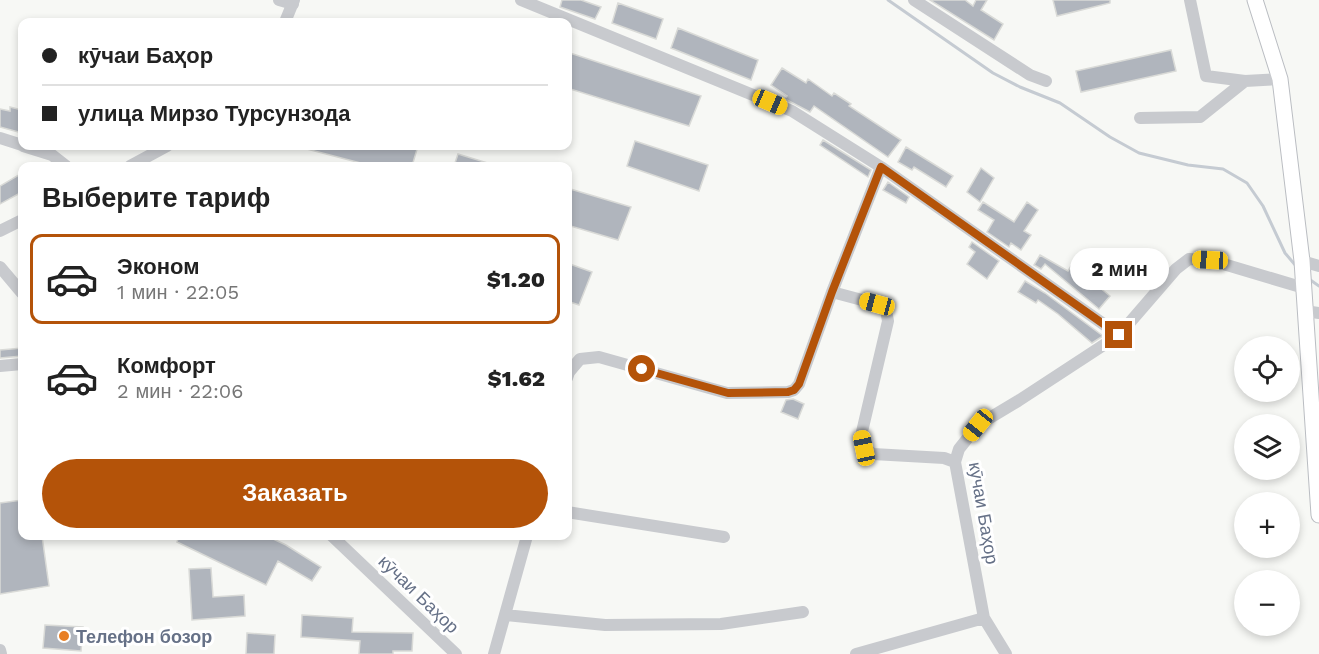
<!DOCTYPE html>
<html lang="ru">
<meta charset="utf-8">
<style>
body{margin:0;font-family:"Work Sans",sans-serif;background:#f2f2f2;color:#222;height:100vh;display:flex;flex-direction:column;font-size:22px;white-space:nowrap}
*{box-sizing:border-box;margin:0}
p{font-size:20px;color:#767676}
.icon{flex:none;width:33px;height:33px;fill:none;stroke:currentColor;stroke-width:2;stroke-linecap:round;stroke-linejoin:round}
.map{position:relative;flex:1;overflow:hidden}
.sheet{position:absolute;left:18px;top:162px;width:554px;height:378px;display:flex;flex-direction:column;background:#fff;border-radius:12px;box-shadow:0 3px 9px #0003}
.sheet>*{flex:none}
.hud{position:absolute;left:18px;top:18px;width:554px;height:132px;border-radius:12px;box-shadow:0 3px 9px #0003;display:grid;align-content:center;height:132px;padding:0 24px;background:#fff}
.controls{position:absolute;left:1234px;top:336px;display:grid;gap:12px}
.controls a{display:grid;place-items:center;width:66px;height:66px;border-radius:50%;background:#fff;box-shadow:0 3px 9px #0003;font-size:30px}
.end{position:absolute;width:27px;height:27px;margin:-14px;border:8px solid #b45309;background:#fff;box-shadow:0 0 0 3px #fff}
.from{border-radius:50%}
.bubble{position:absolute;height:42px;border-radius:21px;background:#fff;box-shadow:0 3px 9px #0003;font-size:20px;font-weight:800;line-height:42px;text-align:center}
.car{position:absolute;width:18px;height:36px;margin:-18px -9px;border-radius:8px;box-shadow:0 0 4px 2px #0007;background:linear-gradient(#f5c518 24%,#345 0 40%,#f5c518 0 76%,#345 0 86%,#f5c518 0)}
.hud b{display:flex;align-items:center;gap:21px;height:57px;font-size:22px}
.hud b+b{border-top:2px solid #e0e0e0}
.hud i{width:15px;height:15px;background:#222}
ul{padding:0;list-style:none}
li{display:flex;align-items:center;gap:18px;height:90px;margin:0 12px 9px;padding:0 12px;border:3px solid transparent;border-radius:12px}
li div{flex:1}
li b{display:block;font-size:22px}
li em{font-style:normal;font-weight:800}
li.on{border-color:#b45309}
li>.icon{width:54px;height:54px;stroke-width:1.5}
h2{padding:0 24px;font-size:27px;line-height:72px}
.cta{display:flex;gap:12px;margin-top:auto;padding:12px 24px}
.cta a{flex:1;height:69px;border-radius:36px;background:#b45309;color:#fff;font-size:24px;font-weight:800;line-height:69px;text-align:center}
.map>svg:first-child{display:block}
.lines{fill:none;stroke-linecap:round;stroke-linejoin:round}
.stream{stroke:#c5cbd2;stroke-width:3}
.building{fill:#b0b5bd;stroke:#d9dad7;stroke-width:1.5}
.major-casing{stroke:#babdc2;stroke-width:17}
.minor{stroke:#c8cace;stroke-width:12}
.major{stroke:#fff;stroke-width:15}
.route{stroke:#b45309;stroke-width:8}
.poi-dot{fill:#e87f25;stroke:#fff;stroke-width:2}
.labels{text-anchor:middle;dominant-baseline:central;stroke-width:6;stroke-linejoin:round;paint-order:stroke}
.street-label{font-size:18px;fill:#667187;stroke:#fff}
.poi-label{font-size:18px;font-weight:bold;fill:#667187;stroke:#fff;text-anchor:start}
</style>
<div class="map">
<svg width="1319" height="654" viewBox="0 0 1319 654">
<rect width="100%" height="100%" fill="#f7f8f5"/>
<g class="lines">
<path class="stream" d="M888,0L993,73L1020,87L1060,103L1110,137L1139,153L1188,165L1223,169L1247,183L1263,206L1285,253L1296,266
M1309,279L1319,286"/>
</g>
<path class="building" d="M562,0H581L601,7L595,19L560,7Z
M930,0H965L973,6L976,0H987L981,10L1003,24L994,40Z
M1053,0H1110V3L1057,16Z
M618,3L663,19L656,39L612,23Z
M678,28L758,60L751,80L671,48Z
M1171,50L1176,71L1081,92L1076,71Z
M567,52L701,96L689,126L567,88Z
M782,68L806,83L808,79L832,96L834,93L851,104L849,106L901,140L888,157L814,106L810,112L785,99L787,96L771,85Z
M10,107L22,110V133L0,127V109L10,111Z
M823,140L871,170L868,177L820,145Z
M635,141L708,165L699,191L627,166Z
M304,146H418L412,166H372L303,148Z
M906,147L953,176L946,187L914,167L912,170L898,162Z
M458,154L491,164V166H454Z
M981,168L994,178L980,202L967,192Z
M22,173V192L0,204V186Z
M888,182L909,197L906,203L883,190Z
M567,188L631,207L618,240L567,225Z
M983,202L1014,222L1027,202L1038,210L1024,231L1031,235L1021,250L1011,243L1009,247L987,232L994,220L978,210Z
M972,242L999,261L987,279L967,264L975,252L969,247Z
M1040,255L1068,271L1071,266L1095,280L1093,282L1110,296L1099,309L1045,264L1041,269L1034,265Z
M567,263L592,272L579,305L567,301Z
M1025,281L1045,293L1103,336L1092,343L1058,314L1038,300L1036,303L1018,292Z
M22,348V356L0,358V350Z
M793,399L804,404L798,419L781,412L786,400Z
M22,500V536H42L49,586L0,594V503Z
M179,536H267L286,545L321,567L312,581L278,561L266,585L177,542Z
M211,568L213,597L244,595L245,616L192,620L189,569Z
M302,615L353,618L352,632L413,633L412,651H393V654H359L360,641L301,637Z
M45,625L83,627L81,651L43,648Z
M247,633L275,635L274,654H246Z"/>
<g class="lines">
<defs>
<path id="major" d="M1255,0L1280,79L1302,261L1319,515"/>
</defs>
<use href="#major" class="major-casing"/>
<path class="minor" d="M279,0L293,4
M521,0L792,111L881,167L1119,335
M914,0L1030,75L1046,81
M1190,0L1206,76L1245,81
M285,22L294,0
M1140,118L1200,117L1245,81L1280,79
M0,138L22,145
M23,146L52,155L66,166
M130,166L167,146
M0,231L22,220
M1302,261L1319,266
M0,267L22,293
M832,292L877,304L886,310L888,321L861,436L864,448L873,454L944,458L955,462
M1305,311L1319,313
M0,366L22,364
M567,378L569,372L580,359L599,357L727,393L788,392L794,390L799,384L832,292L881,167
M567,512L724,537
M332,536L456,654
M505,615L605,625L721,624L803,612
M0,650L1,654
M494,654L527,536
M856,654L984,618
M1006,654L984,618L955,462L959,449L978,425L1018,401L1119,335L1176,269L1189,259L1210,260L1304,288"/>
<use href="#major" class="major"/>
</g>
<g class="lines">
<path class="route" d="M642,369L728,393L788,392L794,390L799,384L832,292L881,167L1119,335"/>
</g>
<circle class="poi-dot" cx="64" cy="636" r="6"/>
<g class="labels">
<g class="street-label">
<text transform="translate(984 513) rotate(80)">кӯчаи Баҳор</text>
<text transform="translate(419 594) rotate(44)">кӯчаи Баҳор</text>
</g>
<g class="poi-label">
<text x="76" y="636">Телефон бозор</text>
</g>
</g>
</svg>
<div class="controls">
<a><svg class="icon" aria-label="locate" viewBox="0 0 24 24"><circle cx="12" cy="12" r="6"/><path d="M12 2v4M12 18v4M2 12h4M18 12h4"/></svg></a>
<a><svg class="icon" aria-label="layers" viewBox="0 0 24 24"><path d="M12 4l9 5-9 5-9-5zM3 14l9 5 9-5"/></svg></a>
<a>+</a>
<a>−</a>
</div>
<i class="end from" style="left:642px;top:369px"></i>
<i class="end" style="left:1119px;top:335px"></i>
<div class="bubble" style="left:1070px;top:248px;width:99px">2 мин</div>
<i class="car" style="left:770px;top:102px;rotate:113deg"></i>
<i class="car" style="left:1210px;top:260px;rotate:273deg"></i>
<i class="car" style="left:877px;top:304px;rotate:285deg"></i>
<i class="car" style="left:978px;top:425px;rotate:219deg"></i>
<i class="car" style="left:864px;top:448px;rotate:348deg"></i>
<div class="hud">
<b><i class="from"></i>кӯчаи Баҳор</b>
<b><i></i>улица Мирзо Турсунзода</b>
</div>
<section class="sheet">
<h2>Выберите тариф</h2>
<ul>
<li class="on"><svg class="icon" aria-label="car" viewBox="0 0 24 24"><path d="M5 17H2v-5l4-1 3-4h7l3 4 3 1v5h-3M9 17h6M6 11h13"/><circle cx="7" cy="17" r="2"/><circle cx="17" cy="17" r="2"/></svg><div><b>Эконом</b><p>1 мин · 22:05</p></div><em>$1.20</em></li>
<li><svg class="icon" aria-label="car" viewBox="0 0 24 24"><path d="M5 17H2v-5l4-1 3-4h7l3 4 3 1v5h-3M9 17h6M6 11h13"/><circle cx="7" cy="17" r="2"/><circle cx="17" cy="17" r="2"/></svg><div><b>Комфорт</b><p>2 мин · 22:06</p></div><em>$1.62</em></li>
</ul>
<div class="cta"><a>Заказать</a></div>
</section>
</div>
